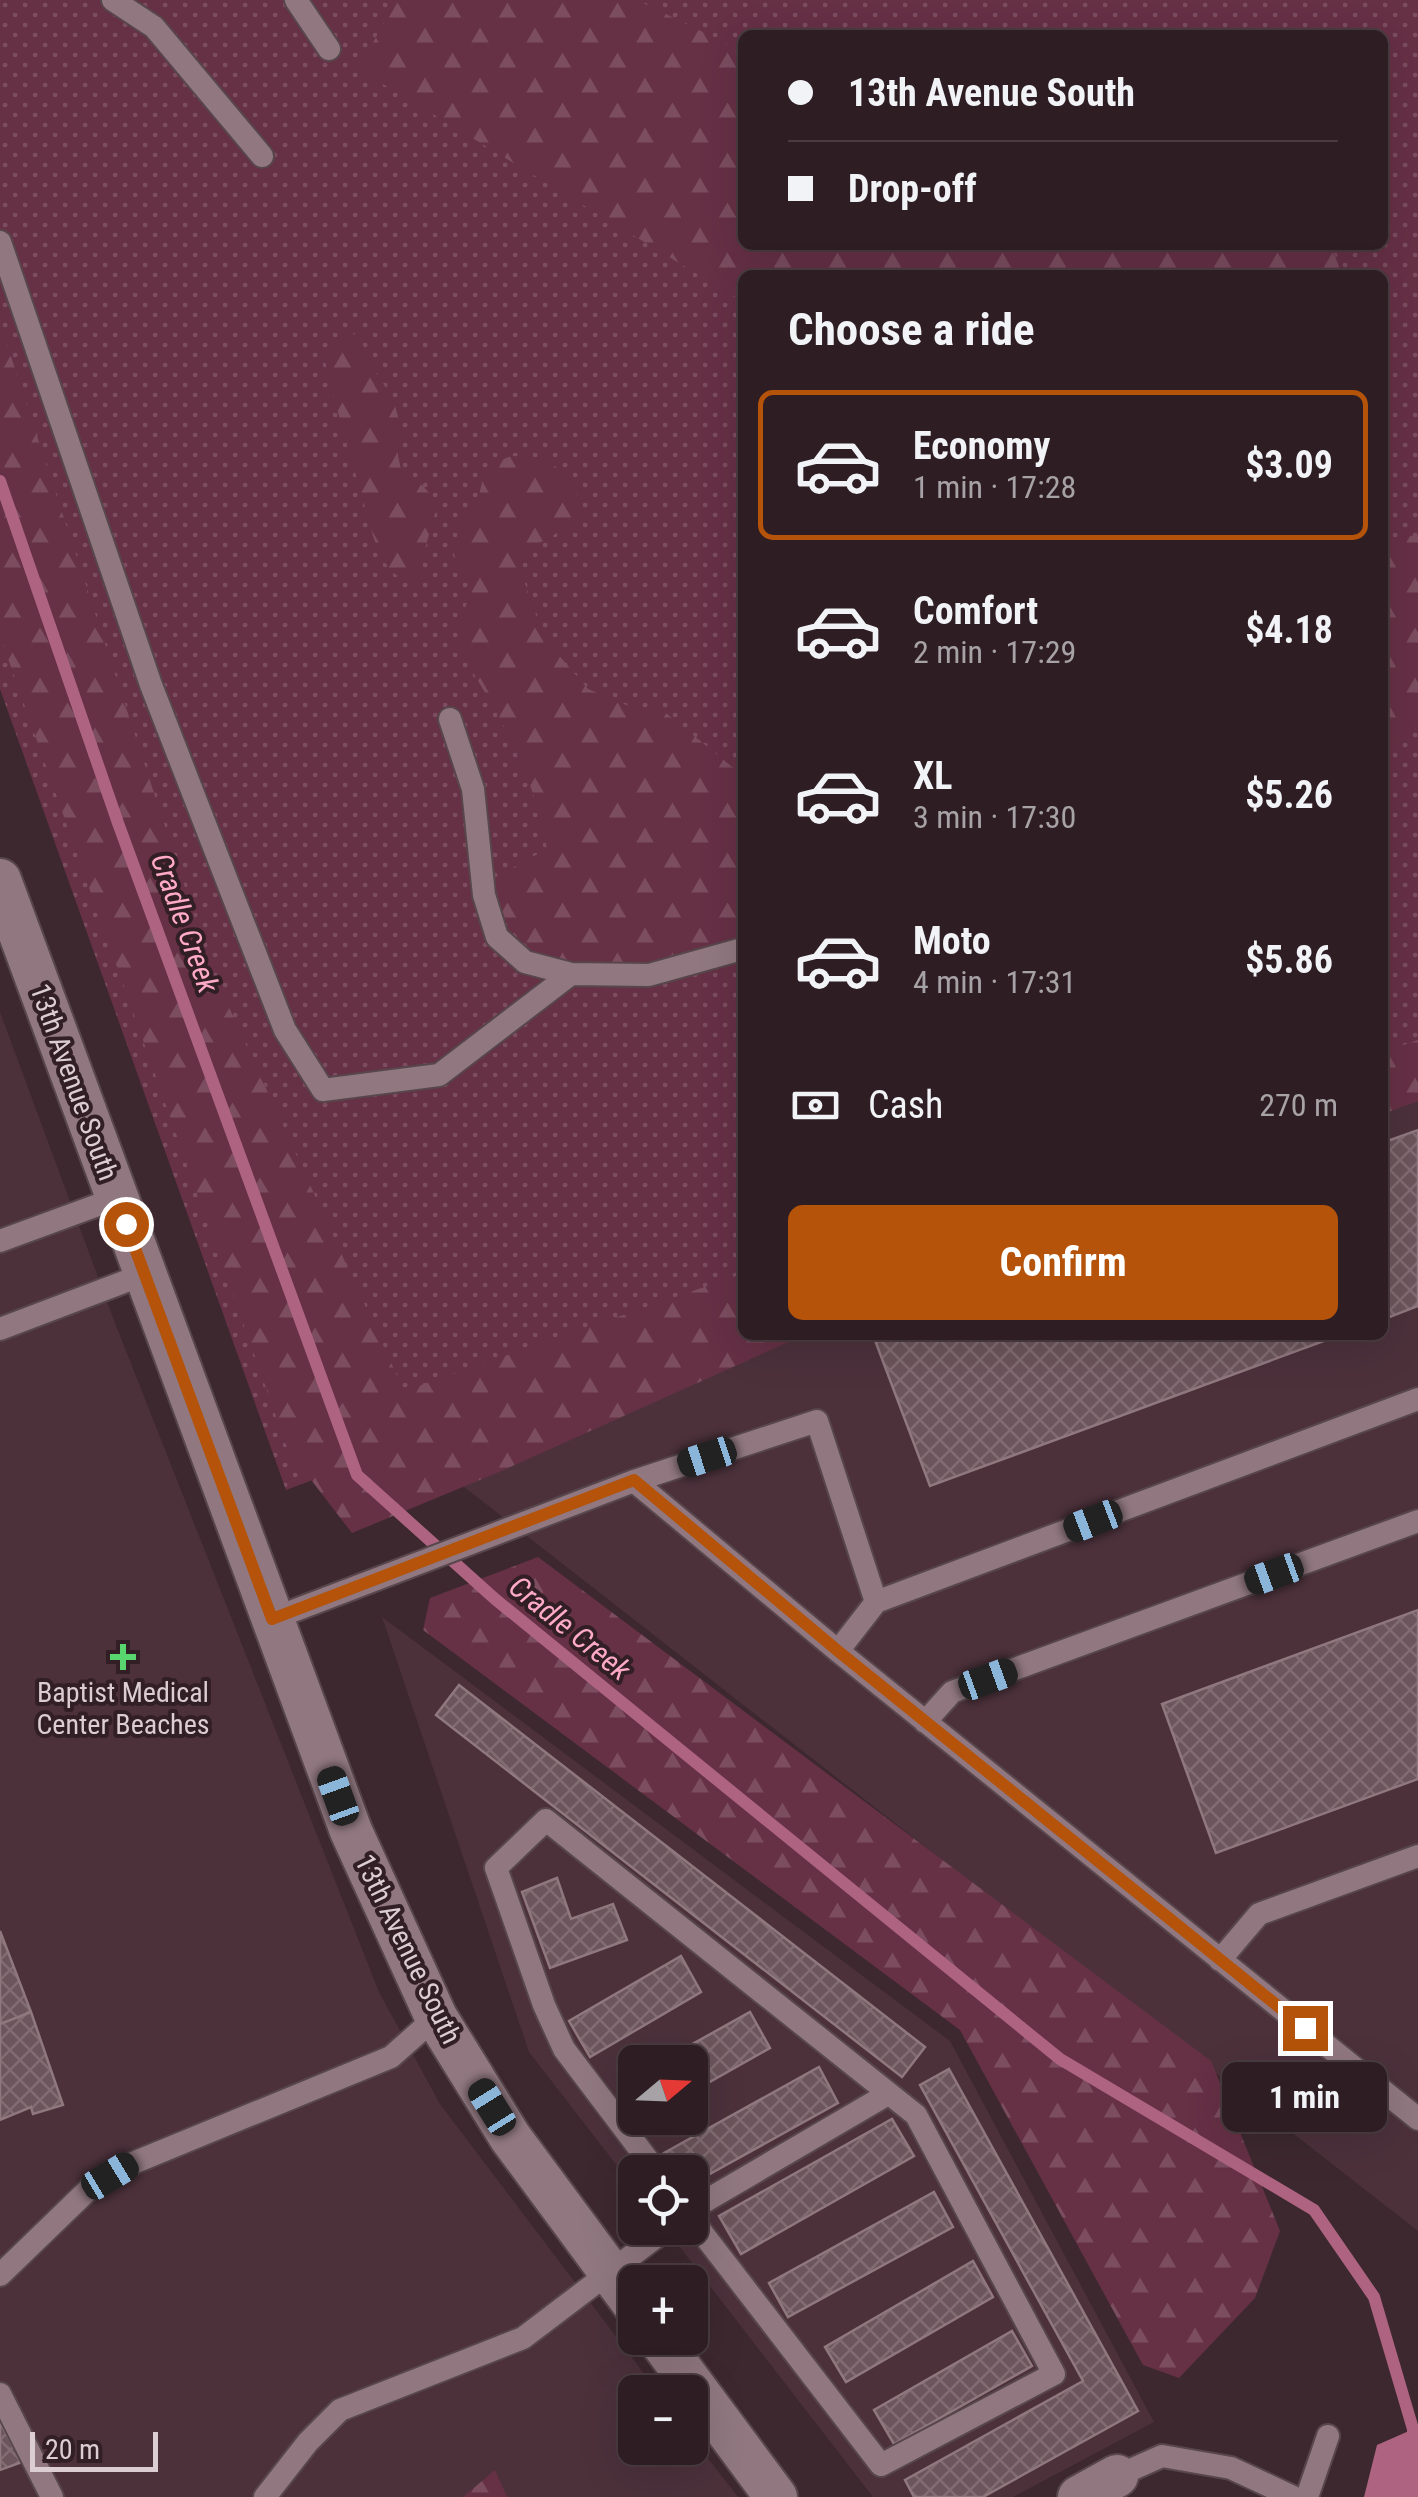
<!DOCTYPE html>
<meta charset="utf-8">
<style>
body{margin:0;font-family:"Roboto Condensed",sans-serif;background:#3a2b30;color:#f1f3f6;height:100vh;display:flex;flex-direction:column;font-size:38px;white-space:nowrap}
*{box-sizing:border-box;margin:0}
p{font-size:32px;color:#a7a2a6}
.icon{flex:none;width:55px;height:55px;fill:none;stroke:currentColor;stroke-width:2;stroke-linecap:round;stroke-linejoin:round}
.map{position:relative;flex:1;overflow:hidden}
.details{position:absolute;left:738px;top:270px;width:650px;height:1070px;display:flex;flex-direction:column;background:#2e1e23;border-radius:15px;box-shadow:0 10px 40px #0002,0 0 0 2px #493c41}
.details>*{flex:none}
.guide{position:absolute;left:738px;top:30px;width:650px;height:220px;border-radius:15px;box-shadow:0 10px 40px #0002,0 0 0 2px #493c41;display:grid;align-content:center;height:220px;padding:0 50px;background:#2e1e23}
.needle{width:65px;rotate:71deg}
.tools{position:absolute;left:618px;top:2045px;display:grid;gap:20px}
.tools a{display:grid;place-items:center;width:90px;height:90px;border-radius:15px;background:#2e1e23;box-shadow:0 10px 40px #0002,0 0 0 2px #493c41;font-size:50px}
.scale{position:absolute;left:30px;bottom:25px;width:128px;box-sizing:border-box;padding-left:10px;border:5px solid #dbcdd1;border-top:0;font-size:28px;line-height:35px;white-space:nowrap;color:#dbcdd1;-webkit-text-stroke:8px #321f25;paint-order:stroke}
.end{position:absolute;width:45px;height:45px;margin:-22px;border:12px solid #b45309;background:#fff;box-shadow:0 0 0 5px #fff}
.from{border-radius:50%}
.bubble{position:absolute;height:70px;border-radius:15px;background:#2e1e23;box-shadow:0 10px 40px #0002,0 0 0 2px #493c41;font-size:32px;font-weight:700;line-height:70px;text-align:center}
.car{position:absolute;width:30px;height:60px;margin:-30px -15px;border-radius:12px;box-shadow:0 0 8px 2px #0007;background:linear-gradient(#222 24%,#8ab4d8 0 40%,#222 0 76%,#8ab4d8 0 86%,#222 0)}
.guide b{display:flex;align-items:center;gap:35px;height:95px;font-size:38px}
.guide b+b{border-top:2px solid #493c41}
.guide i{width:25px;height:25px;background:#f1f3f6}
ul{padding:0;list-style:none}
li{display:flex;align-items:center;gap:30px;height:150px;margin:0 20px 15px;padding:0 30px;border:5px solid transparent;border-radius:15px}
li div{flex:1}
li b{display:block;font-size:38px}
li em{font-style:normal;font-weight:700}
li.current{border-color:#b45309}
li>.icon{width:90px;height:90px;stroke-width:1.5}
h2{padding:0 50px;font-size:45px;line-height:120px}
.pay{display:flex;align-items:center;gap:25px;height:110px;padding:0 50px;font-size:38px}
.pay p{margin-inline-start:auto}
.cta{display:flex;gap:20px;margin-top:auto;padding:20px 50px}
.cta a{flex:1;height:115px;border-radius:15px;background:#b45309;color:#fff;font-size:40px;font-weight:700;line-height:115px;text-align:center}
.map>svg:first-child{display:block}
.built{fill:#4c313b;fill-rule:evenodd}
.grass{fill:url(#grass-dots);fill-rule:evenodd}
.forest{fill:url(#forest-firs)}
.water{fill:#ae6480}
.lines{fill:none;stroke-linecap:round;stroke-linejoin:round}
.stream{stroke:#ae6480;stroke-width:12}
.building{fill:url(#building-cross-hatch);stroke:#90787f;stroke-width:2.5}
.service-casing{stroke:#57464b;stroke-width:26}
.minor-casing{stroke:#57464b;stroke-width:46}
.service{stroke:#917880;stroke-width:22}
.minor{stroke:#917880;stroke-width:42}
.route{stroke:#b45309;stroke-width:12}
.poi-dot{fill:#59d56f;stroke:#321f25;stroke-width:4}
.labels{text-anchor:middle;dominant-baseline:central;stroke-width:8;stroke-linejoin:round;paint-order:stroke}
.street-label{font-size:28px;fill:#dbcdd1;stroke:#321f25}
.poi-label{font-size:28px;fill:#dbcdd1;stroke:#321f25}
.water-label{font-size:30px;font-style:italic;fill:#ffabc8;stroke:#321f25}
</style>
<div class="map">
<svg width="1418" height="2497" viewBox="0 0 1418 2497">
<defs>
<pattern id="grass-dots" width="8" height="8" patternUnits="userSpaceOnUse" patternTransform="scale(2.5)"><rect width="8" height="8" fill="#663045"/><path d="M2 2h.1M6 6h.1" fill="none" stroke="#7b4d5f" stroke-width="1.8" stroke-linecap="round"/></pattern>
<pattern id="forest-firs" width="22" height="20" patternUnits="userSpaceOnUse" patternTransform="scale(2.5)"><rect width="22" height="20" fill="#663045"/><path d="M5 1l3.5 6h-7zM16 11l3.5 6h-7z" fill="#7b4d5f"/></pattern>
<pattern id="building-cross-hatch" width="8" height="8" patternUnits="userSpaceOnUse" patternTransform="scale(2.5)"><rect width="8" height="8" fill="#6c555c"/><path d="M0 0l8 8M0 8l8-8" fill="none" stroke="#806c72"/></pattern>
</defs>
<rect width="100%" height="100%" fill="#3d282f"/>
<path class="built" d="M0,1012L115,1323L379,1992L440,2104L658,2392H635V2448H690V2435L738,2497H0Z
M1418,1062V2231L409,1444L742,1335H1382L1383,1076Z
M382,1617L950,2041L1154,2422L1013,2497H873L665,2228H690V2172H635V2189L529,2052ZM635,2062H690V2118H635Z"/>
<path class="grass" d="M0,0H1418V1062L1383,1076L1382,275H742V1318L286,1490L0,689ZM742,35H1382V245H742Z"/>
<path class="forest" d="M397,0H637L742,51V245H1331L1342,275H742V301L358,69Z
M0,323L212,970L404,1391L742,1274V1335H804L499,1472L352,1533L288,1450L0,636Z
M358,332L371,366L393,398L398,417V456L401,469L423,486L438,503L415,584C388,575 385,563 374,539L330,384L325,360L343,340Z
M511,456C522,457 534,456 544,460C570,471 588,500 575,526L565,527L548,539L531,546L524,556L522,575L536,615L555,651L588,689L636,709L666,713L742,775V936C673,956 555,1001 506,921C500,909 500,889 499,875L547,849C540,802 518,751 495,710C485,689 468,670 462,647C450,600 493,600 454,556L455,541L464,519L474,510L478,500L484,473L493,463Z
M1418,535V727L1383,743V540Z
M1418,1040V1101L1383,1114V1052Z
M538,1557L1211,2061L1280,2231L1255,2298L1179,2378L1143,2365L960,2030L423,1630L430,1598Z
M495,2470L507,2497H463Z"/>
<path class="water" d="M1418,2427V2497H1364L1377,2445Z"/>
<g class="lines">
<path class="stream" d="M0,481L118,823L357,1475L495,1599L1060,2059L1314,2210L1374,2297L1413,2429V2445"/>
</g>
<path class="building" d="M1418,1130V1306L1382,1320V1143Z
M873,1335H1340L930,1486Z
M1418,1610V1779L1216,1853L1162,1704Z
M459,1685L925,2047L902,2077L436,1715Z
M557,1878L571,1919L613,1904L627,1940L550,1968L522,1892Z
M0,1931L31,2012L0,2024Z
M681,1956L701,1992L590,2057L569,2021Z
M31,2012L63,2105L33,2114L31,2107L0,2120V2024Z
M750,2012L770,2048L690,2093V2062H660Z
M819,2067L838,2103L690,2185V2172H674L664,2153Z
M949,2069L1138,2411L983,2497H914L905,2480L1083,2381L920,2085Z
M635,2077V2111L620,2085Z
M892,2119L914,2156L741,2254L719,2216Z
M934,2192L953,2227L788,2317L769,2283Z
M973,2261L993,2297L846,2382L825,2347Z
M1012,2331L1032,2366L894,2444L874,2410Z
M0,2422L22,2462L0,2470Z"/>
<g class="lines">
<defs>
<path id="service" d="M113,0L154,27L262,156
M296,0L329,49
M0,242L151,685L285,1030L323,1090L439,1075L571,974
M450,719L473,789L484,895L497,937L525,962L571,974L649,975L742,949
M0,1241L117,1198
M0,1329L145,1274
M634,1481L817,1421L876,1602L838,1651
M876,1602L1418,1399
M272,1619L634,1481L838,1651L1418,2119
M925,1722L952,1692L1418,1521
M1220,1960L1259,1914L1418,1856
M657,2172L564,2049L544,2005L496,1868L546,1820L916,2115L1054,2374L881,2465L690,2217
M690,2210L888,2094
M0,2275L88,2190L133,2163L391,2057L436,2017
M0,2394L52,2497
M1117,2476L1162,2456L1231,2468L1293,2497
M265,2497L308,2442L340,2410L523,2338L668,2228
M1307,2497L1328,2436"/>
<path id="minor" d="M0,880L351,1831L436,2017L510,2137L635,2306
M658,2338L776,2497
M1079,2497L1117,2476"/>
</defs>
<use href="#service" class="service-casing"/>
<use href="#minor" class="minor-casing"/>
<use href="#service" class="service"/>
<use href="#minor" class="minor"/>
</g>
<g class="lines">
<path class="route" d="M126,1224L272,1619L634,1480L838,1651L1305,2028"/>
</g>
<path class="poi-dot" d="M118 1642h10v10h10v10h-10v10h-10v-10h-10v-10h10z"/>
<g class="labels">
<g class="street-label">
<text transform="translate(74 1082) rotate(70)">13th Avenue South</text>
<text transform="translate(408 1949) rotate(64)">13th Avenue South</text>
</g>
<g class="poi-label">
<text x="123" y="1692">Baptist Medical<tspan x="123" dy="32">Center Beaches</tspan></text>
</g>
<g class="water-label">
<text transform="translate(185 923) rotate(70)">Cradle Creek</text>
<text transform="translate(570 1628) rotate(39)">Cradle Creek</text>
</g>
</g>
</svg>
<div class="tools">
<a><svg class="needle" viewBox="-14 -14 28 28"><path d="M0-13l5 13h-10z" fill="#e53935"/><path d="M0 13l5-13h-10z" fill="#a7a2a6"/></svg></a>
<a><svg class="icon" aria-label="locate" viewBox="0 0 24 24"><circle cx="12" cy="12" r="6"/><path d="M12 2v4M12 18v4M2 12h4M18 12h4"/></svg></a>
<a>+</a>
<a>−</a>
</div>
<div class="scale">20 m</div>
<i class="end from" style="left:126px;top:1224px"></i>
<i class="end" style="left:1305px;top:2028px"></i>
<div class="bubble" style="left:1222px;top:2062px;width:165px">1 min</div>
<i class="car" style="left:707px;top:1457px;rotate:252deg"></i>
<i class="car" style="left:1093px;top:1521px;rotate:249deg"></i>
<i class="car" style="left:1274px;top:1574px;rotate:250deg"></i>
<i class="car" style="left:988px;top:1679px;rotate:70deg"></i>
<i class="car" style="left:338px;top:1796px;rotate:340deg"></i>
<i class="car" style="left:492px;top:2107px;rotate:328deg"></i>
<i class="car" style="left:110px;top:2176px;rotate:59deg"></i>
<div class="guide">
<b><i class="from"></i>13th Avenue South</b>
<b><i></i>Drop-off</b>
</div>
<section class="details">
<h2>Choose a ride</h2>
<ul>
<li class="current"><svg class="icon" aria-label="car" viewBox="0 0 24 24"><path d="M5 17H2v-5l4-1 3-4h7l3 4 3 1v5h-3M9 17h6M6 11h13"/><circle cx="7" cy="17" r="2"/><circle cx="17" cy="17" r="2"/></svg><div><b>Economy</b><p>1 min · 17:28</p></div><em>$3.09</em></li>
<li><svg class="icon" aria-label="car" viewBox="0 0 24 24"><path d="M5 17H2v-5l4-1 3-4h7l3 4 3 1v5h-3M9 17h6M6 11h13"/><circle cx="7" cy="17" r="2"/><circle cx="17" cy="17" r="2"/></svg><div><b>Comfort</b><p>2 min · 17:29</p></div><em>$4.18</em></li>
<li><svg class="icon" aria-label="car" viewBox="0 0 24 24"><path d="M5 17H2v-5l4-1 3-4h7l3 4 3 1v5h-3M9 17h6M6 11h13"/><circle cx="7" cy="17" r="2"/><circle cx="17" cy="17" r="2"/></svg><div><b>XL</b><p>3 min · 17:30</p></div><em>$5.26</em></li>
<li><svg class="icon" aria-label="car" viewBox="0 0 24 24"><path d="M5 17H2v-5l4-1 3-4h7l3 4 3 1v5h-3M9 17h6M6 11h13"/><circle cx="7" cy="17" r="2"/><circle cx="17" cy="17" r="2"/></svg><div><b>Moto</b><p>4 min · 17:31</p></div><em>$5.86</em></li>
</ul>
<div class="pay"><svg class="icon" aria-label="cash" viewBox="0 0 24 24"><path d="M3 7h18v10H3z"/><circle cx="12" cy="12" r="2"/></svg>Cash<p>270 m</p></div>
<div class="cta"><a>Confirm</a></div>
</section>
</div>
